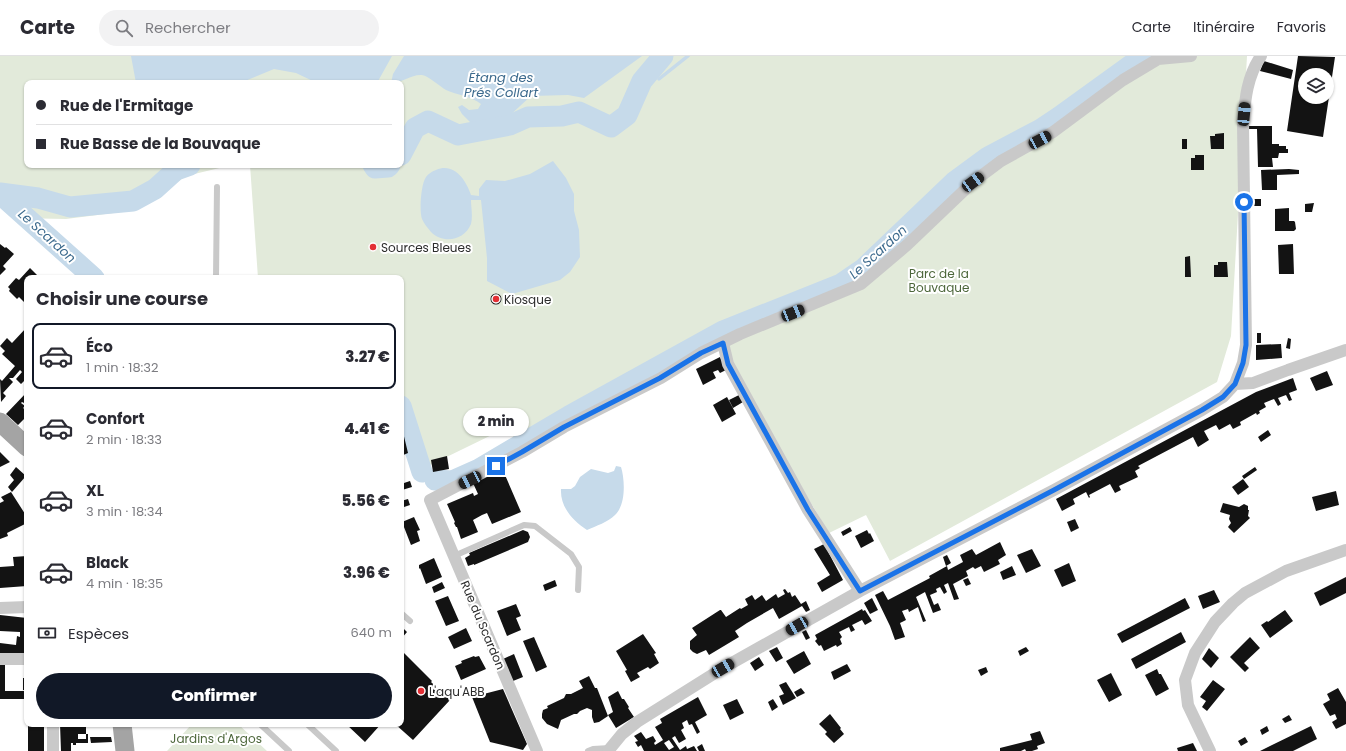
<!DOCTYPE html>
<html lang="fr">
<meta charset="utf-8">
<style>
body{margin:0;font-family:Poppins,sans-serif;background:#f2f2f3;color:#2b2b33;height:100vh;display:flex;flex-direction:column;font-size:15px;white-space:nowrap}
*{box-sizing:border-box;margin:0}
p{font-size:13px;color:#7c7c81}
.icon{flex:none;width:22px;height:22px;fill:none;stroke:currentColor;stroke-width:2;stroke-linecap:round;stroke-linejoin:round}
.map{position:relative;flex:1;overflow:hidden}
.side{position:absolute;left:24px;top:219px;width:380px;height:452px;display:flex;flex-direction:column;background:#fff;border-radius:8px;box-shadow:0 1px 3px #0004}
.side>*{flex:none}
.top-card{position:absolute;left:24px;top:24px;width:380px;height:88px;border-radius:8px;box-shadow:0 1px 3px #0004;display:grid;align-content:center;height:88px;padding:0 12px;background:#fff}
.tools{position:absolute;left:1298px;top:12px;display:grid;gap:8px}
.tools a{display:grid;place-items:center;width:36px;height:36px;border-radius:50%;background:#fff;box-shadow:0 1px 3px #0004;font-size:20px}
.end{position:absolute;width:18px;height:18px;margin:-9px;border:5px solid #1a73e8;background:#fff;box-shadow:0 0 0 2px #fff}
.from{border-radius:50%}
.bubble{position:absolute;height:28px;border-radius:14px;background:#fff;box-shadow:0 1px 3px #0004;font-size:13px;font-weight:800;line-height:28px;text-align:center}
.car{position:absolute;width:12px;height:24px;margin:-12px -6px;border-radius:5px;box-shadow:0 0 3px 1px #0007;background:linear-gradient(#222 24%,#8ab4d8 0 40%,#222 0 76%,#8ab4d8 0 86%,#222 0)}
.top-card b{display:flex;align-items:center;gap:14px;height:38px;font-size:15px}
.top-card b+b{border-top:1px solid #e1e1e2}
.top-card i{width:10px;height:10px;background:#2b2b33}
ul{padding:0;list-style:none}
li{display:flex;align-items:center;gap:12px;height:66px;margin:0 8px 6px;padding:0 4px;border:2px solid transparent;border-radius:8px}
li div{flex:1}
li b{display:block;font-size:15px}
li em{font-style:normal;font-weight:800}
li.on{border-color:#111827}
li>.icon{width:36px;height:36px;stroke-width:1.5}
h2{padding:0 12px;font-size:18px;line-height:48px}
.pay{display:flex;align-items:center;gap:10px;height:44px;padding:0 12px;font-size:15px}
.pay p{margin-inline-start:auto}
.primary-button{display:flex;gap:8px;margin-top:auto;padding:8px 12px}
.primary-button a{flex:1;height:46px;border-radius:24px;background:#111827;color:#fff;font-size:16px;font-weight:800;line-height:46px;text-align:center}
header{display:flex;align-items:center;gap:24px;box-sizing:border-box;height:56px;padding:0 20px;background:#fff;border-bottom:1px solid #e1e1e2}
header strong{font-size:19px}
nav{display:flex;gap:22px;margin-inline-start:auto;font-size:14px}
.search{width:280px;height:36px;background:#f2f2f3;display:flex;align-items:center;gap:10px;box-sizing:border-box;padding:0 14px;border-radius:22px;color:#7c7c81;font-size:15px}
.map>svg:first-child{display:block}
.green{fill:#e2eada}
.water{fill:#c6daea}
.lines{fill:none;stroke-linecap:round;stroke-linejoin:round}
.stream{stroke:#c6daea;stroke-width:3.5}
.river{stroke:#c6daea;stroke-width:21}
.building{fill:#131313;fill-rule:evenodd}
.lane{stroke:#c9c9c9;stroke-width:6}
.street{stroke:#c9c9c9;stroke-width:12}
.primary{stroke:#a4a4a4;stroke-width:19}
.route{stroke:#1a73e8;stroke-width:5}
.poi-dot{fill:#e32f34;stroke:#fff;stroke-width:1.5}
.labels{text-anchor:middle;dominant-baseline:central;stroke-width:4;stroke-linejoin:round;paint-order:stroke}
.poi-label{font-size:12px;fill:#2c2c2c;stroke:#fff;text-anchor:start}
.park-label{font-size:12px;fill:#4d673b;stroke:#fff}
.street-label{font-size:12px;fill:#2c2c2c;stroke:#fff}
.water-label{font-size:13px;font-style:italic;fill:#3c6a8d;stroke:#fff}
</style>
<header>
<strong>Carte</strong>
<div class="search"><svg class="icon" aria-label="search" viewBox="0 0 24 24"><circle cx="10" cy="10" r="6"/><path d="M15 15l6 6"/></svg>Rechercher</div>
<nav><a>Carte</a><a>Itinéraire</a><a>Favoris</a></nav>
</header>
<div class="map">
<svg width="1346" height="695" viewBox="0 0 1346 695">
<rect width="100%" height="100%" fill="#fff"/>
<path class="green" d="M0,0H1247L1231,280L1217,326L890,505L866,459L829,477L715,287L523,389L504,373L426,411L401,343V222H258L250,109H401V27H27V109H232L186,120L137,154L66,163L13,162L0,150Z
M192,668H238L267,695H167Z"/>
<path class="water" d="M131,0H392L377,27H317L296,17L274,13L240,27H136Z
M404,0H642L584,42L568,39L531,40L507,62L472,68L462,58L458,51L462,49L469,54L478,53L481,48C471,40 457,39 446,34C439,30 429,20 422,19C412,18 402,27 391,27L393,18Z
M553,105L566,122L574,138V155L579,174L580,201L570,216L560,224L512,238L487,225V202L481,144H471C471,151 473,160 471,168C464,185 443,188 431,176C428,172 424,168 422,163C419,155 421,128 426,121C428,118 433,115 436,114C454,106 466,124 471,139L479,140V133L486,124L505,125L530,118Z
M616,410L621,411C625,424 626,449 615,459C608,466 596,470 587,474C573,465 560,451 561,433H571L575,430L580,421L591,413L608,417L614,415Z"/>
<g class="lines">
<path class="stream" d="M659,23L688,0
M642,25L647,24"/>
<path class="river" d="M401,99L415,72L428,65L458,79L510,69L528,61L562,60L579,56L611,71L627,59L642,25L663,0
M373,109L375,112L388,111L390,109
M0,137L38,142L70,151L133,145L155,133L176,114L190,109
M0,138L94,222
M401,350L422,416
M435,424L452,425L479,413L569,360L723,275L841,228L863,213L954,126L988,101L1041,73L1059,61L1131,9L1148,0"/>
</g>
<path class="building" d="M1298,0L1335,1L1323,81L1287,75ZM1305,19H1327V41H1305Z
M1264,5L1293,14L1291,23L1260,15Z
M1249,70H1272V88H1279V90H1286V93H1288V97H1279L1278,102H1272L1273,111H1258L1257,73H1249Z
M1224,77V93H1211L1210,80H1215V78Z
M1182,83H1187V93H1182Z
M1195,99H1204V114H1191V102H1195Z
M1289,113L1299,114V118L1277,119V134H1262L1261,114Z
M1251,143H1261V150H1251Z
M1314,147L1312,156H1305V148Z
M1289,152V165H1294L1295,166L1296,173L1294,175H1275V153Z
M0,188L5,192L6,191L14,198L3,210L6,213L0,219Z
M1293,188L1294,218H1279L1278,189Z
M1190,200L1191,221H1185V201Z
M1218,206H1227L1228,221H1214V209H1218Z
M30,212L38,220L36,222H27V249L19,241L17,243L9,235L10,233L8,231L16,222L19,224Z
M490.5 243a5.5 5.5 0 1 1 11 0a5.5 5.5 0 1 1-11 0Z
M27,271V322L21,328L16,323L22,316L20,314L13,322H9L13,326L3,337L6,340L1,346L0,323L2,325L15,310L2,298L5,295L0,290L7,282L12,287Z
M1257,277H1261V287H1257Z
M1288,282L1291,283L1290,293L1286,292Z
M1281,288L1282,302L1256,304V289Z
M720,301L726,314L720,317L718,314L713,316L716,322L703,329L696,313Z
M1327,315L1333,329L1316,335L1310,322Z
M1293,322L1297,334L1289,337L1292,344L1289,345L1286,339L1278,342L1281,348L1278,350L1274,343L1264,347L1266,351L1259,355L1260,357L1257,359L1256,357L1240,366L1241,369L1233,373L1230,368L1219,374L1216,369L1204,375L1209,384L1198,391L1193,381L1138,410L1140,412L1135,415L1138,421L1119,430L1121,434L1115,437L1110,428L1089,439L1090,441L1089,442L1086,436L1073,443L1075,448L1062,455L1056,443L1256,336Z
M27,336V343L24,347L22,346L21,347L25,350L23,352L27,355V360L18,369L6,358Z
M739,339L743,346L733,352L729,344Z
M727,341L736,358L722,366L713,349Z
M401,368L408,397L401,400Z
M1268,374L1271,379L1261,386L1258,381Z
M0,396L10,406L0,411Z
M447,400L449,413L433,416L431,404Z
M16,411L26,420L12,436L8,431L14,424L10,419Z
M1255,411L1257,414L1244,423L1242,420Z
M502,412L521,456L492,468L487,457L482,459L473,464L478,476L461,483L457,471H456L454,467L455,466L447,448L473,437L474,440L478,438L473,427Z
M1243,423L1249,431L1238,439L1232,431Z
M410,425L412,431L402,434L401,428Z
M1336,435L1339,449L1316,455L1312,441Z
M11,436L27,461V467L7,477L8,480L0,483V447L4,445L1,441Z
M408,443L410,449L401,452V445Z
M1223,447L1239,451L1244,448L1248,450V454H1249L1248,460L1250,462L1234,477L1228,471L1231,467L1229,463L1230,459L1220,456Z
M414,461L420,474L417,475L420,485L411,489L402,466Z
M1075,463L1079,472L1071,476L1067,466Z
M850,471L852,475L843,480L841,476Z
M523,474L528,476L530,481L528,486L474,509V508L468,510L465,502L470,499L469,497Z
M867,474L869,478L870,477L874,485L861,492L855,480Z
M1000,486L1006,499L998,504L1000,508L984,516L981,510L975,513L973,511L966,515L968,520L953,528L959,543L954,544L948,527L944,529L947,536L944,538L940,531L936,533L937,536L930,539L934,549L938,547L941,554L933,557L925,536L916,541L926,565L923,566L918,551L909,556L908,553L902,555L906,564L900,567L905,581L895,584L890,570L875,539L883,535L888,544L930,522L929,520L947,510L948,514L963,506L960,499L972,493L976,499Z
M824,488L843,524L822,536L817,527L830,519L814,493Z
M1032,493L1041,510L1026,517L1017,499Z
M947,499L951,507L946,510L943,501Z
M27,500V530L0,532V511L14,510L13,501Z
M434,502L442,521L426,528L420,512L419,513V509Z
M1069,507L1076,525L1062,531L1054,514Z
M1012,510L1016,519L1003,524L1000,516Z
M1346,521V537L1320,550L1314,537Z
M968,522L971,528L966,530L963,524Z
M555,524L557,530L545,535L543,529Z
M442,526L445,532L434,537L432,531Z
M785,533L788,537L790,536L792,541L795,539L801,548L806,545L810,554L806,556L802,550L779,563L773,552L747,567L735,575L739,581L709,599L706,594L697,598L693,596L690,593V585L697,579L692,572L720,554H721L726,561L740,552L741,553L748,549L745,543L752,539L755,544L762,539L766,545L776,538L778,542L785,538L783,534Z
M1214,534L1220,546L1203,553L1198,540Z
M448,540L459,565L446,570L435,545Z
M872,542L878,554L870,558L864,547Z
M1185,542L1190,552L1122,587L1117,578Z
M516,548L521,560L516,562L521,574L507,580L497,555Z
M862,553L863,555L865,554L872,565L865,569L862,564L852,569L855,574L851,576L849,571L839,576L842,581L840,583L842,588L837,591L836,589L824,595L821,589L819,590L815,585L817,583L815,579Z
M1285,554L1293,565L1270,582L1261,569L1267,565L1268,566Z
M0,559L27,562V600L0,598V587L16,589L17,580L20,581V576L0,575Z
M401,570L407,576L401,583Z
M466,572L472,585L454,593L448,581Z
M806,574L810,582L806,584L802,576Z
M1181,576L1186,586L1136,613L1131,603Z
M643,578L656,597L654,598L659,607L650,613L648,611L637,617L640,621L631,626L625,615L627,614L616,595Z
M534,581L547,611L536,616L523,585Z
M1250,581L1260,592L1244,607L1249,612L1245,616L1230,601Z
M777,591L783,602L776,606L769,595Z
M1026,591L1029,595L1020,600L1018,595Z
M1209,592L1219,602L1211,612L1202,603Z
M401,594L432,625L431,626L450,644L413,684L395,668H401Z
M804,595L811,608L794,618L786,605Z
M514,598L523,621L513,625L503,603Z
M474,600L475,601L479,600L486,613L461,624L455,610L462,607L461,605Z
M759,601L764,609L755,615L750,607Z
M0,608H5V635H27V643H0Z
M847,608L851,615L834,624L831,616Z
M986,611L988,616L981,620L978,614Z
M1157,613L1159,618H1161L1169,633L1156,640L1145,619Z
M1111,617L1122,639L1109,646L1097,624Z
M589,620L595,632H597L608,660L599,666L594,667L592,661V654L587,652L580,655L577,658H574L561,664L558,673L547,668L542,662V658L543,654L548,652L547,650L564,642L566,638H571L583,632L579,625Z
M23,622H27V634H23Z
M1213,624L1225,633L1207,655L1202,651L1206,645L1200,641Z
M786,626L796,642L783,649L779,640L784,638L779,629Z
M801,632L805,637L797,641L794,636Z
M1338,632L1346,646V668L1336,673L1332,666L1337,663L1335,658L1330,660L1323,648L1330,644L1327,638Z
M503,633L527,688L523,694L490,686L472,641Z
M618,635L622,643H624L629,651L628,652L634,661L616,672L608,659L613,656L608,641Z
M698,641L707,659L695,666L700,676L697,678L692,668L689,669L687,664L682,667L684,672L681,674L686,683L679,687L675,680L672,682L680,694L686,690L687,693L694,690L697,695H644L641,689L638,691L635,686L638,685L634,680L641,676L646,683L653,680L656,685L654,687L655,689L663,684L655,671L662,667L660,663ZM669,684L674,691L669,694L664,687Z
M737,643L744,657L730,664L723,649Z
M773,643L778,651L772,655L768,646Z
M830,658L841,672L840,673L844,678L834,687L825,678L827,676L819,668Z
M1289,659L1292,664L1285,667L1282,663Z
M28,668H44V695H28Z
M60,668H86V678H78V683H86V678H88V687H76V689H73V687H71V695H61Z
M346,668H381L365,686Z
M1267,670L1269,675L1262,679L1260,674Z
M1311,670L1317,683L1293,695H1260Z
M1040,675L1045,687L1037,690L1038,693L1032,695H1026L1025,693L1021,695H1000V692L1032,684L1030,678Z
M90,681H111L112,686L91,687Z
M1245,681L1248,686L1241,690L1238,685Z
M1193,687L1197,695H1178L1177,692Z
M702,688L705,695H699L697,691Z"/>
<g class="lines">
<path class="lane" d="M216,222L217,131
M454,500L524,469L535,470L571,498L579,511L578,534
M401,557L410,565
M260,668L289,695
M307,668L336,695
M588,695L593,693L610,692"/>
<path class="street" d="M723,287L728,308L808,454L860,535
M1235,328L1253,327L1288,314L1346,294
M0,552L27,551
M0,603H27
M53,668V695
M537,695L430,444L522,396L564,371L661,322L701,297L740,278L861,228L907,189L973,126L1001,105L1053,76L1123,24L1158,3L1191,0
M608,695L622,678L637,666L723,612L860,535L1054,434L1202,354L1223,341L1235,328L1243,307L1246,289L1243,67C1245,44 1247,20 1261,0
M1210,695L1188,649L1185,624L1195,597L1215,566L1233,547L1245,537L1286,515L1346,494"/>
<path class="primary" d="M0,366L27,391
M122,668L125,695"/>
</g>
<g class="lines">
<path class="route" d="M496,410L522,396L564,371L660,322L701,297L723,287L728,308L808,454L860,535L1054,434L1202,354L1223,341L1235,328L1243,307L1246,289L1244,146"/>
</g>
<g class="poi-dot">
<circle cx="373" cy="191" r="4"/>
<circle cx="496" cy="243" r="4"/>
<circle cx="421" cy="635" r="4"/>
</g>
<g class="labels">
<g class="poi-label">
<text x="381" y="191">Sources Bleues</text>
<text x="504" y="243">Kiosque</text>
<text x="429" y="635">L'aqu'ABB</text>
</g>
<g class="park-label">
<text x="939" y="217">Parc de la<tspan x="939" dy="14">Bouvaque</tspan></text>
<text x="216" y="682">Jardins d'Argos</text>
</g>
<g class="street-label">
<text transform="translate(483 569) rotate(67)">Rue du Scardon</text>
</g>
<g class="water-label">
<text x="501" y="21">Étang des<tspan x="501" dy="15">Prés Collart</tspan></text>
<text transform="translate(47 180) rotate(42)">Le Scardon</text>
<text transform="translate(878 196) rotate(-42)">Le Scardon</text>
</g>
</g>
</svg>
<div class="tools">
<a><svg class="icon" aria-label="layers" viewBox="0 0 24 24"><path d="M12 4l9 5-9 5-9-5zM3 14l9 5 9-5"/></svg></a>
</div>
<i class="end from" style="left:1244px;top:146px"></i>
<i class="end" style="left:496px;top:410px"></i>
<div class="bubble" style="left:463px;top:352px;width:66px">2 min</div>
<i class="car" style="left:1244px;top:58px;rotate:5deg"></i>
<i class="car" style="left:1040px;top:84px;rotate:62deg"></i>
<i class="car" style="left:973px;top:126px;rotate:54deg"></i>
<i class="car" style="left:793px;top:257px;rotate:68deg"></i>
<i class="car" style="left:470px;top:424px;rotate:244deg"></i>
<i class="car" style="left:797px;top:570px;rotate:240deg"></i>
<i class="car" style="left:723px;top:612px;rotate:60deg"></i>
<div class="top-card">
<b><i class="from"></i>Rue de l'Ermitage</b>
<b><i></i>Rue Basse de la Bouvaque</b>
</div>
<section class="side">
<h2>Choisir une course</h2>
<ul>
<li class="on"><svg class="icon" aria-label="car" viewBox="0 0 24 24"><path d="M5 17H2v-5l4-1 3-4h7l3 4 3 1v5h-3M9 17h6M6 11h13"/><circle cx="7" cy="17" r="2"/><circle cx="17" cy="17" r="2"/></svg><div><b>Éco</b><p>1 min · 18:32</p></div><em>3.27 €</em></li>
<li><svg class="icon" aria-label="car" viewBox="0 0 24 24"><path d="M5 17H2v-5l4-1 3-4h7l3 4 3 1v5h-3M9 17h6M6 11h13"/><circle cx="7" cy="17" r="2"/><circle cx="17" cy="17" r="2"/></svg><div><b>Confort</b><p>2 min · 18:33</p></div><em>4.41 €</em></li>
<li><svg class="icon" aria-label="car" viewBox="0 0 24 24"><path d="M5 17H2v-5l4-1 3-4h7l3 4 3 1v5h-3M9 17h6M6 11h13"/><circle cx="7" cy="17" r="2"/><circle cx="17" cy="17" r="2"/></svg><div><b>XL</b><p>3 min · 18:34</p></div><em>5.56 €</em></li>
<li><svg class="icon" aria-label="car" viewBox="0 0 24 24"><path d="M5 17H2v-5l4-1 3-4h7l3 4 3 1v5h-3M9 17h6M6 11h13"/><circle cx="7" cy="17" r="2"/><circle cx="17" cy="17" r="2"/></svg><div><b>Black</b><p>4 min · 18:35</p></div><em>3.96 €</em></li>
</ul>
<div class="pay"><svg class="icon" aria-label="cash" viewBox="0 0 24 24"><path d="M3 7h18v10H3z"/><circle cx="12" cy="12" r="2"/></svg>Espèces<p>640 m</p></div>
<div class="primary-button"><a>Confirmer</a></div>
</section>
</div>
